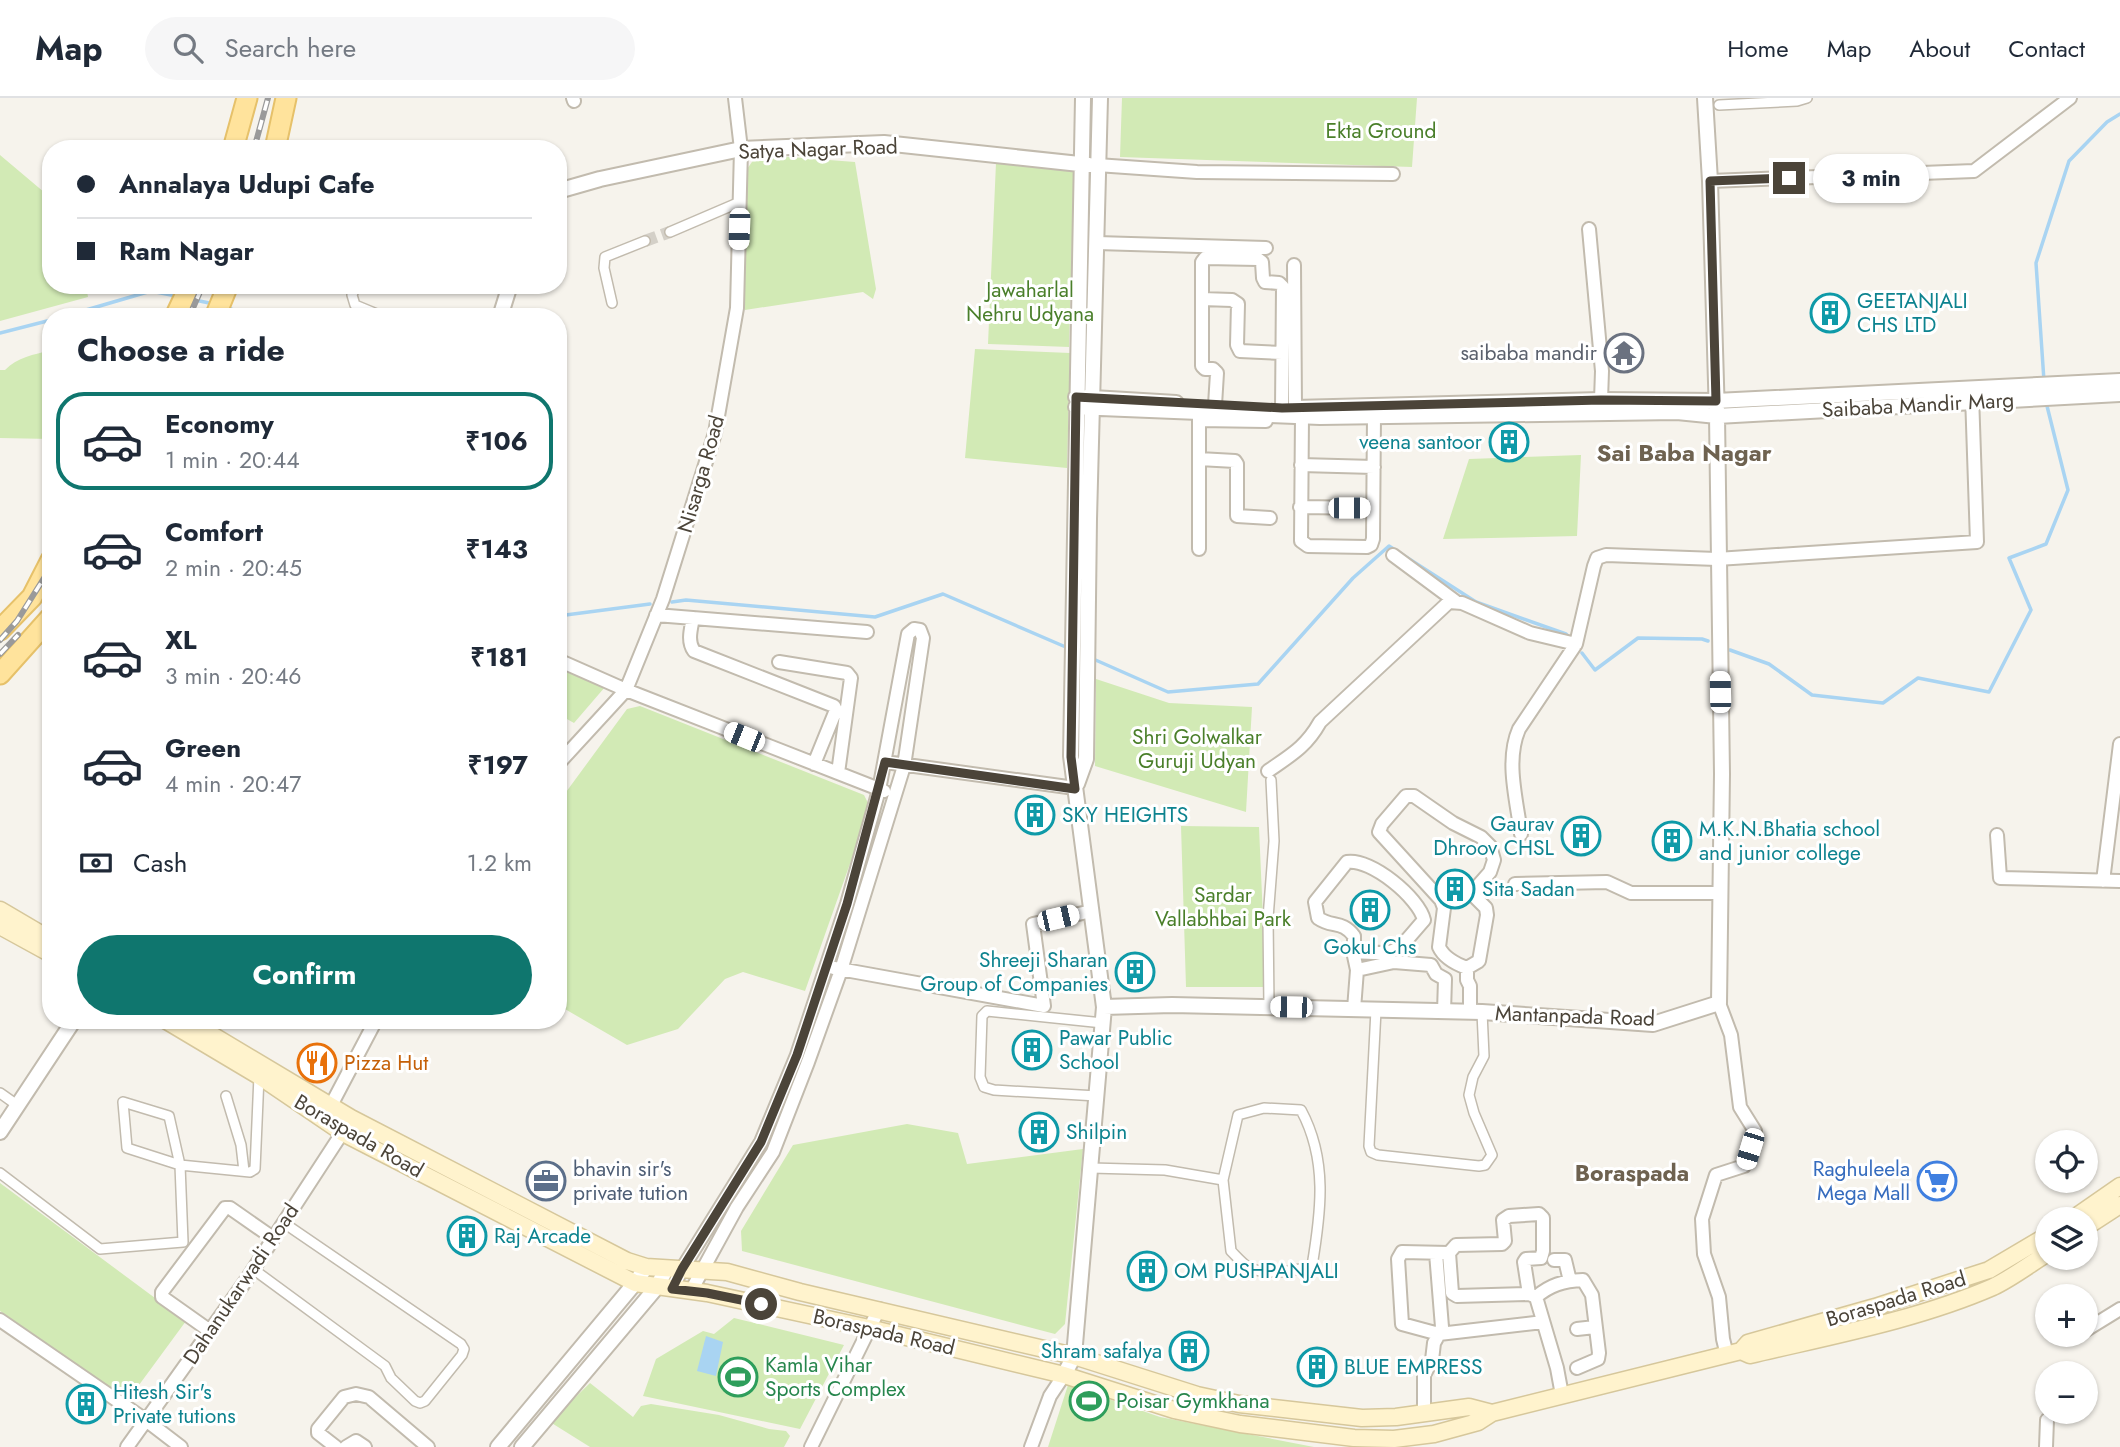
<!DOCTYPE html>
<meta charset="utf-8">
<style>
body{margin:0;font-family:Jost,sans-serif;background:#f6f6f7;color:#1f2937;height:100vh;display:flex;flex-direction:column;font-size:26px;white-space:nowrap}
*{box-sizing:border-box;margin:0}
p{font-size:23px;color:#747a83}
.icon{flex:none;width:38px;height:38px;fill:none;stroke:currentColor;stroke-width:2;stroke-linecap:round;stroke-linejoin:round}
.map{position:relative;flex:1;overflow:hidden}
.panel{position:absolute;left:42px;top:210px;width:525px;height:721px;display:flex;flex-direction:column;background:#fff;border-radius:28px;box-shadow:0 2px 5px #0004}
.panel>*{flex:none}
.top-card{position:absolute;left:42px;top:42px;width:525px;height:154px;border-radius:28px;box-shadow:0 2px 5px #0004;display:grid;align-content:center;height:154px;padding:0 35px;background:#fff}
.buttons{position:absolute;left:2035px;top:1032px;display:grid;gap:14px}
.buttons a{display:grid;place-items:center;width:63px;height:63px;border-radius:50%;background:#fff;box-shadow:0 2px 5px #0004;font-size:35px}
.end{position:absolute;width:32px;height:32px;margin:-16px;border:9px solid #4b4439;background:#fff;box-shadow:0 0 0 4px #fff}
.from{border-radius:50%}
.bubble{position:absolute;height:49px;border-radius:24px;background:#fff;box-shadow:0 2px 5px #0004;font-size:23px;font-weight:700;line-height:49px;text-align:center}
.car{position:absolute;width:21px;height:42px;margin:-21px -10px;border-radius:9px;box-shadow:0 0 5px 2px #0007;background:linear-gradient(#fff 24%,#345 0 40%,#fff 0 76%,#345 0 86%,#fff 0)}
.top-card b{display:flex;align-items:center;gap:24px;height:66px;font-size:26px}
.top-card b+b{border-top:2px solid #e0e1e3}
.top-card i{width:18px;height:18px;background:#1f2937}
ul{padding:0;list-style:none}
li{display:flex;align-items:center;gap:21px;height:98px;margin:0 14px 10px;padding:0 21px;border:4px solid transparent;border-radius:28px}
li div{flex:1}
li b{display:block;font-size:26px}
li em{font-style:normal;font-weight:700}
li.current{border-color:#0f766e}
li>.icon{width:63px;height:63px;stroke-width:1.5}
h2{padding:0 35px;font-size:32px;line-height:84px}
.pay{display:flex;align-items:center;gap:18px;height:77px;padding:0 35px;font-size:26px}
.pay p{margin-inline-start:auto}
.action{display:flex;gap:14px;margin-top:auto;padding:14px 35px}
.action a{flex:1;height:80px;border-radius:42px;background:#0f766e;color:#fff;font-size:28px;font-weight:700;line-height:80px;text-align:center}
header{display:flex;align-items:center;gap:42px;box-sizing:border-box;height:98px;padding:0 35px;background:#fff;border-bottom:2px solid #e0e1e3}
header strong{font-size:33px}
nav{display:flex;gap:38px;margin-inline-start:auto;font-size:24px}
.search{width:490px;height:63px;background:#f6f6f7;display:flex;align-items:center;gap:18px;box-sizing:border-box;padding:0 24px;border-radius:38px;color:#747a83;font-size:26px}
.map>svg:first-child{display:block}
.green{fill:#d2eab5}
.water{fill:#a9d4f2}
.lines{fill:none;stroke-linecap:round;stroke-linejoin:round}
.stream{stroke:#a9d4f2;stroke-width:3.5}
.minor-tunnel{stroke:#d4d0c8;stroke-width:12;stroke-dasharray:12 6;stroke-linecap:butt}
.pedestrian-casing{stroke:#c2bbae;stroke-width:12}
.minor-casing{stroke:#c2bbae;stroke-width:16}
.tertiary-casing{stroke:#c2bbae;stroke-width:18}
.secondary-casing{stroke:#d6c79b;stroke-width:19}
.primary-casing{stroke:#e6c16a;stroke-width:23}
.pedestrian{stroke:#fff;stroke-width:9}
.minor{stroke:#fff;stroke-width:12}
.tertiary{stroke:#fff;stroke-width:14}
.secondary{stroke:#fff3cd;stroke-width:16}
.primary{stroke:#ffe39c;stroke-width:19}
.rail-casing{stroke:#9a9a9a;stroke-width:6}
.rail{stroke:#fff;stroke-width:3.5;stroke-dasharray:10;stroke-linecap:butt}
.route{stroke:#4b4439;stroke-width:9}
.labels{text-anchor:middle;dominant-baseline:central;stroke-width:6;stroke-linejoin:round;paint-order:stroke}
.park-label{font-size:21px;fill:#4a7f2a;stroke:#fff}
.street-label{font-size:21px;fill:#4b4439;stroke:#fff}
.culture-label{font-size:21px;fill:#0d838f;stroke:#fff;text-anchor:start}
.worship-label{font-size:21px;fill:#5b616d;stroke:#fff;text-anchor:end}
.food-label{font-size:21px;fill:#c56008;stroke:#fff;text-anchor:start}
.service-label{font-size:21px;fill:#4e5e75;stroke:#fff;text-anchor:start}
.shop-label{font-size:21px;fill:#366cbe;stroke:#fff;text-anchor:end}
.leisure-label{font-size:21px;fill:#27864d;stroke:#fff;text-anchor:start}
.neighbourhood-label{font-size:23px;font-weight:bold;fill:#6e6250;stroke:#fff}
.quarter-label{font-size:24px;font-weight:bold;fill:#6e6250;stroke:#fff}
</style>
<header>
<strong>Map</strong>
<div class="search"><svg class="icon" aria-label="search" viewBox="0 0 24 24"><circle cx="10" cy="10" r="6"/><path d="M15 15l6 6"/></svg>Search here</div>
<nav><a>Home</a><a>Map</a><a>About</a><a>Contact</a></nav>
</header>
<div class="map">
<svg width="2120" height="1349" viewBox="0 0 2120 1349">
<rect width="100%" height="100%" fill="#f6f3ec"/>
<path class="green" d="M1122,0H1417L1412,69L1120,59Z
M0,57L51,100V187H86L88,199L0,223Z
M764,57L855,64L876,191L873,201L863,194L745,212V74L754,61Z
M996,65L1074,72L1069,249L988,246Z
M975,251L1070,255L1067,370L965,360Z
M51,252V341L0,340V272H5C18,259 33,257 51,252Z
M1581,357L1577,438L1443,441L1469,361Z
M558,571L605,589L574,625L558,616Z
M1096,581L1169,605L1252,609L1246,714L1095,668Z
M640,608L864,697L870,709L805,893L743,874L725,881L678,931L627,947L558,907V705L627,611Z
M1181,728L1259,729L1266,889H1186Z
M907,1026L958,1035L967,1066L1083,1051L1065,1226L1055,1236L742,1153L741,1133L793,1047Z
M0,1085L186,1223L128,1302L0,1213Z
M734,1220L844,1247L800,1331L643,1298L656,1261L703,1233L714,1236Z
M590,1285L633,1319L641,1308L651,1306L719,1317L769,1331L786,1333L790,1338L784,1349H590L550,1324Z
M1068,1287L1160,1319L1314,1349H1048Z"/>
<path class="water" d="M706,1238L723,1244L716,1278L697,1273Z"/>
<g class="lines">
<path class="stream" d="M190,201L214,206
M225,208L248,219
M62,219L151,193L176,198
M0,235L51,222
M2044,283L2036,165L2069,63L2107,24L2120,16
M672,504L686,502L875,519L943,496L1068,550
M558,518L650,506
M1730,552L1769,566L1812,597L1883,605L1918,580L1989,594L2031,512L2009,460L2046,446L2068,392L2046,304
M1582,555L1595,572L1638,540L1702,541L1708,543
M1091,560L1168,594L1258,586L1353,480L1389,448L1476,504L1566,536L1569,539"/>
<path class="minor-tunnel" d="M645,143L670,134"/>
<defs>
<path id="pedestrian" d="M1719,7L1797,3L1807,0
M670,134L740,104
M356,187L352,197L355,207L384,219
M612,205L604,170L605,159L645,143
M1269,909L1268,820L1274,743L1271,682
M1376,912L1369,1048L1371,1054L1378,1057L1479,1068L1485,1067L1492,1057L1474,1015L1469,997L1473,979L1484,958L1482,914
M0,995L17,1007
M226,998L241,1047L244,1073
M1097,998L994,992L984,989L980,979L982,918L987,913L1103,925
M123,1004L169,1018L180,1067L127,1050Z
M1091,1070L1165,1072L1223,1082L1231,1153C1236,1158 1242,1165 1248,1169C1265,1178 1294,1173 1312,1168C1321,1114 1328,1062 1301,1012L1264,1010L1238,1017L1223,1082
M0,1075L100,1151L183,1144L180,1067L250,1074L255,1071L259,978
M253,1171L385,1268L391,1280L415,1303L420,1305L425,1303L462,1257L464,1251L461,1246L284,1125"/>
<path id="minor" d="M573,0L574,3
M1097,67L1197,74L1393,76
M1710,83L1974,73L2070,0
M1589,131L1602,273L1601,302
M1097,145L1266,150
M1294,167L1295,310
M1202,201L1232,202L1238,206L1237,247L1240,253L1282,255
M1215,307L1217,275L1213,271H1205L1202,268V164L1205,160L1258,161L1262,164L1263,180L1265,184L1279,185L1283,189L1282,310
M1199,316V451
M1302,318L1301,443L1308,448L1367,449L1371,447L1373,441L1374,318
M1199,322L1266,323
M1199,361L1235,363L1237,366V418L1270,420
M1301,367L1374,369
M1300,409L1373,410
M1393,457L1455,503
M656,517L867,534
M693,520C691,531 687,543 694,553L834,608L836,612L814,666
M558,562L626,592L884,693
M779,564L847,575L851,580L838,675
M885,664L1075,690
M558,666L626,592L663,501L715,335L737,210L741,51L735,0
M1268,673C1291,657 1306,649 1320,624L1449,504L1462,505L1530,535L1576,546L1594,468L1597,460L1606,457L1717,461L1977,444L1972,297
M1406,698H1414L1453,725L1481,739L1490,748L1494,762L1490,774L1475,791L1474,798L1486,810L1487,817L1479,863L1467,870C1456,866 1444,860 1439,849L1444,810L1441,802L1379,734L1382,726Z
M1521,736C1517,703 1505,663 1519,631L1576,546
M1997,737L2000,780L2120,783
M2103,783L2120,646
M1515,786L1607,784L1631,795H1721
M1354,854C1400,857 1394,856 1424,822C1419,800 1371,760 1347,764L1315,804L1318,820C1332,830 1342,822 1354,838V858L1357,872L1354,911
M834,870L1044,908L1033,826L1092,813
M1467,870V882L1470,888V914
M1357,872L1394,864L1431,867L1436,876L1445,881L1444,914
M1719,905L1731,937L1740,1009L1755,1033L1744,1068L1716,1077L1702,1121L1704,1156L1719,1199L1723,1241L1727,1257
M327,1015L376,922
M1436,1155L1442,1229L1439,1236L1402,1226L1398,1161L1402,1154L1449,1155
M1554,1162H1565L1570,1183
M672,1191L682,1171L761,1044L797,957L847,806L879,692L908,536L914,531L920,532L923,540L904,668L841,872L808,964L773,1054L737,1109L691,1193
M1529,1196L1524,1164L1526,1161L1541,1160L1543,1153V1120L1539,1116L1509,1118L1503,1122L1505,1143L1502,1146L1456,1147L1449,1155L1452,1195L1457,1198L1529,1196L1536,1199L1557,1270L1562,1297
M1536,1199C1550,1187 1563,1183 1583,1182L1592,1197L1599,1255L1598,1261L1577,1270
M0,1222L147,1323L181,1349
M1577,1231L1595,1229
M2086,1232L2120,1211
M210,1233L162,1199V1194L225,1110H230L273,1140
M2077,1238L2078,1237
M1424,1316V1277L1432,1262L1434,1245L1439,1236L1543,1224
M127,1349L247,1181L346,1029
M336,1349L318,1335V1331L344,1299L356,1296L369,1299L428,1349
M346,1349L356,1343L365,1349
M811,1349L879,1211
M1031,1349L1050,1298L1064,1277
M2046,1349L2047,1322"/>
<path id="tertiary" d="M1083,0L1071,658L1104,909
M558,93L600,81L741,51L884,45L1089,67
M500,219L510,187
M1076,299L1176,305
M1076,309L1320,319L1677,314L1717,318L2120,296
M1295,310L1601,302L1716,303L2120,283
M1077,686L1086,661L1089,421L1100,0
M0,1034L74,922
M1064,1277L1074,1258L1104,909L1172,907L1482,914L1653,926L1719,905L1722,676L1717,318L1710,83L1705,0
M498,1349L635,1185L646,1169
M522,1349L656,1190L667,1170"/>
<path id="secondary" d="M0,812L51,842
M0,828L51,856
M165,922L259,978L343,1035L635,1185L707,1195L869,1230L1064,1277L1174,1312L1240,1326L1354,1340L1394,1341L1434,1336L1478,1324L1492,1315L1741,1253L1750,1257C1830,1238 1917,1222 1993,1189C2012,1180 2030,1166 2048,1155
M187,922L351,1020L627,1163L646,1169L727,1174L800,1194L1074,1258L1197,1297L1239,1306L1362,1320L1396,1319L1469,1309L1492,1315
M2071,1122L2120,1088
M2086,1129L2120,1107
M1741,1253L1748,1245L1875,1209L1989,1172L2048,1137"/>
<path id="primary" d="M233,51L247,0
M275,51L286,0
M175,219L190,187
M215,219L228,187
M0,532L32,499L51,462
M0,576L51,519"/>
</defs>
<use href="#pedestrian" class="pedestrian-casing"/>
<use href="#minor" class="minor-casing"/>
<use href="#tertiary" class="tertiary-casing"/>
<use href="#secondary" class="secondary-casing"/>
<use href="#primary" class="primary-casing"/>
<use href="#pedestrian" class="pedestrian"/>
<use href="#minor" class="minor"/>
<use href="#tertiary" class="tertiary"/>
<use href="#secondary" class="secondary"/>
<use href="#primary" class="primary"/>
<defs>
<path id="rail" d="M254,51L268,0
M189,219L203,187
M0,542L17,523L51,469
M0,556L18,537"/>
</defs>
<use href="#rail" class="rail-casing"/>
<use href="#rail" class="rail"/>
</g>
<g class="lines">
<path class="route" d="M761,1206L707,1195L672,1191L682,1171L761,1044L797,957L847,806L885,664L1075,691L1071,659L1076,299L1282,310L1601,302L1716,303L1710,83L1789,80"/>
</g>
<defs>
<symbol id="building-ring" viewBox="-11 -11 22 22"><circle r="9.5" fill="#fff" stroke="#0f9aa8" stroke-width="1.5"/><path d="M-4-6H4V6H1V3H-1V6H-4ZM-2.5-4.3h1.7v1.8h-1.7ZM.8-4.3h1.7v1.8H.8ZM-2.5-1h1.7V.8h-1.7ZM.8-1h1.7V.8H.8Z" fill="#0f9aa8"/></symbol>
<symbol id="temple-ring" viewBox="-11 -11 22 22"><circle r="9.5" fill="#fff" stroke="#6b7280" stroke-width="1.5"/><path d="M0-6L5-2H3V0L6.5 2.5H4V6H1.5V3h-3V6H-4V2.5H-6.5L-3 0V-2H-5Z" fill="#6b7280"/></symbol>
<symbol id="restaurant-ring" viewBox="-11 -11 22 22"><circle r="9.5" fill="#fff" stroke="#e8710a" stroke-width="1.5"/><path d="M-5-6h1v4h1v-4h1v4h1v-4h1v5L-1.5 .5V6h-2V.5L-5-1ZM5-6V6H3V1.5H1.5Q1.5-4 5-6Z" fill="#e8710a"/></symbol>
<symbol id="office-ring" viewBox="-11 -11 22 22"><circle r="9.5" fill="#fff" stroke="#5c6f8a" stroke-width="1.5"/><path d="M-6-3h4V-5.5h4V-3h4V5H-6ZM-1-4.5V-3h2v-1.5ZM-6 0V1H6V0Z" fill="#5c6f8a"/></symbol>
<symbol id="supermarket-ring" viewBox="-11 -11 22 22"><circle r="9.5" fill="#fff" stroke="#3f7fe0" stroke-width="1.5"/><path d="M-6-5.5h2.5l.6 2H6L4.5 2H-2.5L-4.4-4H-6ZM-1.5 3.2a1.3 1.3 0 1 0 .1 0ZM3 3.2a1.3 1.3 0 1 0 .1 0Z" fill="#3f7fe0"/></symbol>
<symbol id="stadium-ring" viewBox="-11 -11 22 22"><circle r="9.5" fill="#fff" stroke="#2e9e5b" stroke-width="1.5"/><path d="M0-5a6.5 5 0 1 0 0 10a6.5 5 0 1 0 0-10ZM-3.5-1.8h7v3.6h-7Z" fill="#2e9e5b"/></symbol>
</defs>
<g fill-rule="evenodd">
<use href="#building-ring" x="1808" y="193" width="44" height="44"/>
<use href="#temple-ring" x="1602" y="233" width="44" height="44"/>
<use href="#building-ring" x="1487" y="322" width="44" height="44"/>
<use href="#building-ring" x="1013" y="695" width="44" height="44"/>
<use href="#building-ring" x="1559" y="716" width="44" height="44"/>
<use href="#building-ring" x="1650" y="721" width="44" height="44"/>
<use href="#building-ring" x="1433" y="769" width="44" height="44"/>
<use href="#building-ring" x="1348" y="790" width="44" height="44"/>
<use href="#building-ring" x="1113" y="852" width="44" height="44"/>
<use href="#building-ring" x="1010" y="930" width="44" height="44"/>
<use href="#restaurant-ring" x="295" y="943" width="44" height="44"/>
<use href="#building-ring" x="1017" y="1012" width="44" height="44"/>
<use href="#office-ring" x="524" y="1061" width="44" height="44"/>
<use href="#supermarket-ring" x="1915" y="1061" width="44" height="44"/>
<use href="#building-ring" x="445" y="1116" width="44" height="44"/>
<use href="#building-ring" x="1125" y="1151" width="44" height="44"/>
<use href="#building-ring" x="1167" y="1231" width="44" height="44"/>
<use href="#building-ring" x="1295" y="1247" width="44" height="44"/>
<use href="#stadium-ring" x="716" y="1257" width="44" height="44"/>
<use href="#stadium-ring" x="1067" y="1281" width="44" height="44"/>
<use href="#building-ring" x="64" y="1284" width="44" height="44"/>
</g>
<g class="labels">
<g class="park-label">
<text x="1381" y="33">Ekta Ground</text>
<text x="1030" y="192">Jawaharlal<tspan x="1030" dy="24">Nehru Udyana</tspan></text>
<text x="1197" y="639">Shri Golwalkar<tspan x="1197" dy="24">Guruji Udyan</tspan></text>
<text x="1223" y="797">Sardar<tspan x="1223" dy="24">Vallabhbai Park</tspan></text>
</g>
<g class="street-label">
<text transform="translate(818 51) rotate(-2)">Satya Nagar Road</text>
<text transform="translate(1918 307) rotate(-3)">Saibaba Mandir Marg</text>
<text transform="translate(701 376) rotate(-74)">Nisarga Road</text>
<text transform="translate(1575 918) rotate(2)">Mantanpada Road</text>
<text transform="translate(359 1038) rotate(30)">Boraspada Road</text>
<text transform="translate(241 1186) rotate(-56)">Dahanukarwadi Road</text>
<text transform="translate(1896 1201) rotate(-17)">Boraspada Road</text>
<text transform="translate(884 1234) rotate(13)">Boraspada Road</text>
</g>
<g class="culture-label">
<text x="1857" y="203">GEETANJALI<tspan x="1857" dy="24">CHS LTD</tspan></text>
<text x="1482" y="344" text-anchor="end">veena santoor</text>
<text x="1062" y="717">SKY HEIGHTS</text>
<text x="1554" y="726" text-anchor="end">Gaurav<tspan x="1554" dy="24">Dhroov CHSL</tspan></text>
<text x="1699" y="731">M.K.N.Bhatia school<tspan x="1699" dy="24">and junior college</tspan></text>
<text x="1482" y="791">Sita Sadan</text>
<text x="1370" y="849" text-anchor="middle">Gokul Chs</text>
<text x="1108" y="862" text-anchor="end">Shreeji Sharan<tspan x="1108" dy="24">Group of Companies</tspan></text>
<text x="1059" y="940">Pawar Public<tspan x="1059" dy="24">School</tspan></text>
<text x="1066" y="1034">Shilpin</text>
<text x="494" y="1138">Raj Arcade</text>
<text x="1174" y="1173">OM PUSHPANJALI</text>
<text x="1162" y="1253" text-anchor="end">Shram safalya</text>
<text x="1344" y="1269">BLUE EMPRESS</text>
<text x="113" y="1294">Hitesh Sir's<tspan x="113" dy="24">Private tutions</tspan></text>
</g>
<g class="worship-label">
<text x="1597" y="255">saibaba mandir</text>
</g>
<g class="food-label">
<text x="344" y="965">Pizza Hut</text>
</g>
<g class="service-label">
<text x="573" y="1071">bhavin sir's<tspan x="573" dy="24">private tution</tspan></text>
</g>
<g class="shop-label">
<text x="1910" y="1071">Raghuleela<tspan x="1910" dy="24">Mega Mall</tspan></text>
</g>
<g class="leisure-label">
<text x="765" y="1267">Kamla Vihar<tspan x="765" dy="24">Sports Complex</tspan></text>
<text x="1116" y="1303">Poisar Gymkhana</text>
</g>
<g class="neighbourhood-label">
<text x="1632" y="1075">Boraspada</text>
</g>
<g class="quarter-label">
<text x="1684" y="354">Sai Baba Nagar</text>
</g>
</g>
</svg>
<div class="buttons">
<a><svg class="icon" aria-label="locate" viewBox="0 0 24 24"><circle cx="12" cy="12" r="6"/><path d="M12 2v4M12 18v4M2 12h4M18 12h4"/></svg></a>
<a><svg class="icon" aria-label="layers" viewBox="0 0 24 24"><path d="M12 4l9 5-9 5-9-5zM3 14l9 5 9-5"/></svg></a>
<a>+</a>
<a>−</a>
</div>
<i class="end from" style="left:761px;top:1206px"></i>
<i class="end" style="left:1789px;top:80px"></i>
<div class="bubble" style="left:1813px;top:56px;width:116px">3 min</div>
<i class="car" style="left:739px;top:131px;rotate:182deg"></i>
<i class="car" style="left:1349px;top:410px;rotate:90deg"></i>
<i class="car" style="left:1720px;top:594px;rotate:359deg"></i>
<i class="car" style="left:744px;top:639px;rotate:292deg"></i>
<i class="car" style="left:1058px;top:820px;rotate:77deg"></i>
<i class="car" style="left:1291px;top:909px;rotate:271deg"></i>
<i class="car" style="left:1750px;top:1051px;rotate:197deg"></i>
<div class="top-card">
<b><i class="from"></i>Annalaya Udupi Cafe</b>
<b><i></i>Ram Nagar</b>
</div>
<section class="panel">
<h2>Choose a ride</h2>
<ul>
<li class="current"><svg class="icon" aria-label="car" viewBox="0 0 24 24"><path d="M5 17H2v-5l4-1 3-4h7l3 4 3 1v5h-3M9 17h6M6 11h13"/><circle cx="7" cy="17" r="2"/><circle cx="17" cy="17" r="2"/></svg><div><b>Economy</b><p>1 min · 20:44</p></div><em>₹106</em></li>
<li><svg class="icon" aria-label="car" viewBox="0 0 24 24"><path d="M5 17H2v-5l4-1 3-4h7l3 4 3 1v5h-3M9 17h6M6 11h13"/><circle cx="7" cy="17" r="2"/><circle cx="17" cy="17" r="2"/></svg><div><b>Comfort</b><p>2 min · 20:45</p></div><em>₹143</em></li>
<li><svg class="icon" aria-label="car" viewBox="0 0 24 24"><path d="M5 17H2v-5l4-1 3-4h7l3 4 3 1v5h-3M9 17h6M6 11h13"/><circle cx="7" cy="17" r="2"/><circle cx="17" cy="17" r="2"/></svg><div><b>XL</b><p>3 min · 20:46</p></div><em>₹181</em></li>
<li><svg class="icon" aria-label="car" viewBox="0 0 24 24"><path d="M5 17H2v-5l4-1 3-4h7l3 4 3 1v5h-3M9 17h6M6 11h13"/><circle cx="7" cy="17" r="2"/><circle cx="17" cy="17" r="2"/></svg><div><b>Green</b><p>4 min · 20:47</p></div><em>₹197</em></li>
</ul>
<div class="pay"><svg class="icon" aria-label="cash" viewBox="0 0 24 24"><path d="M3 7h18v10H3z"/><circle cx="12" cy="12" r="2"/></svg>Cash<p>1.2 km</p></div>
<div class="action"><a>Confirm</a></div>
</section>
</div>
